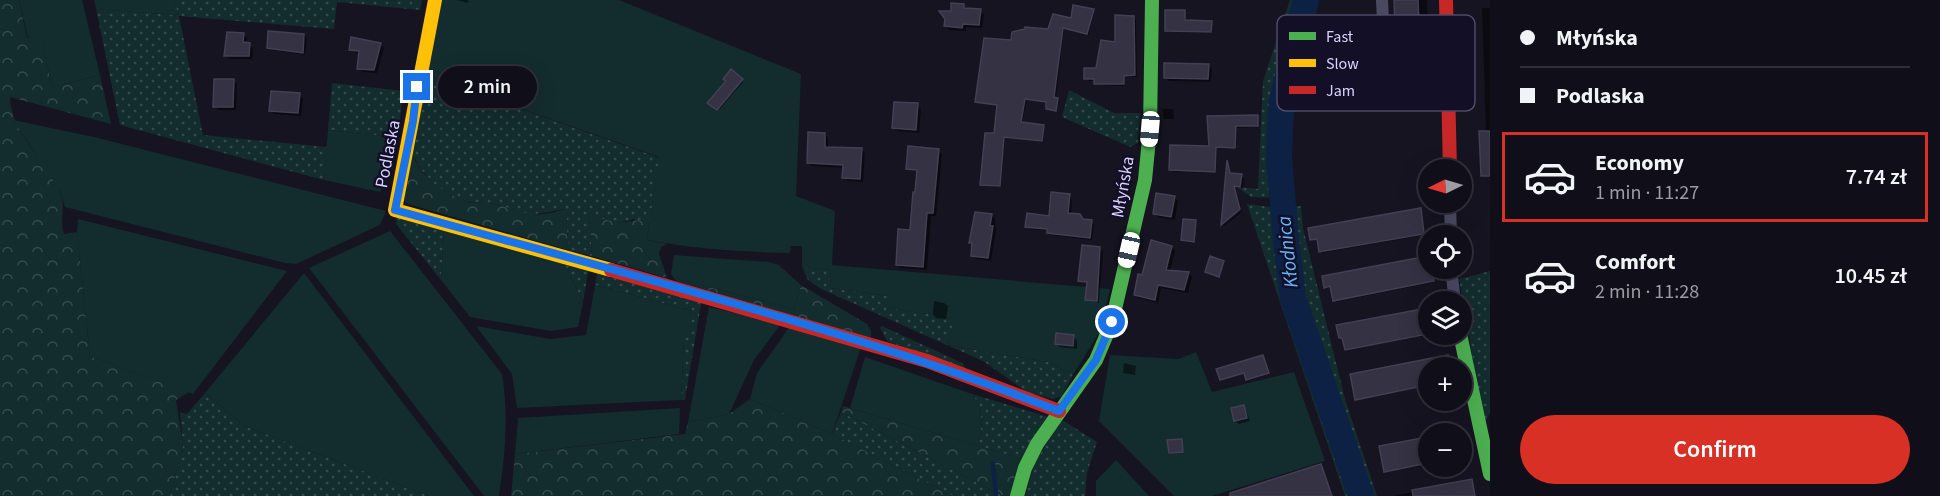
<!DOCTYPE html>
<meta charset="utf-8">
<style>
body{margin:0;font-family:"Source Sans 3",sans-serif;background:#191822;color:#f1f3f6;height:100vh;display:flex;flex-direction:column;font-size:22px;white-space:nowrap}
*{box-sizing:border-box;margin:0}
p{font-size:20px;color:#9c9ca2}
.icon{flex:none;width:33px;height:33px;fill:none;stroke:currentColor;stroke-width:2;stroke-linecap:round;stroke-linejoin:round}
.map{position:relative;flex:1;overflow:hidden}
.side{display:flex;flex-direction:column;background:#100f19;width:450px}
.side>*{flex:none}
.banner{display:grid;align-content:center;height:132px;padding:0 30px;background:#100f19}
.needle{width:39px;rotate:265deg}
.tools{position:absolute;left:1418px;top:159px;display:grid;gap:12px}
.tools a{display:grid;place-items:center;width:54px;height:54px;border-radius:50%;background:#100f19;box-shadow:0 6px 24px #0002,0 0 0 2px #302f38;font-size:30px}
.end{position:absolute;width:27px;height:27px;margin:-14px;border:8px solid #1a73e8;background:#fff;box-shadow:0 0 0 3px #fff}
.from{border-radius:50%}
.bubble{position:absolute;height:42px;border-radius:21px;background:#100f19;box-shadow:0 6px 24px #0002,0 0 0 2px #302f38;font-size:20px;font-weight:600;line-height:42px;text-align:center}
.car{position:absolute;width:18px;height:36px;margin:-18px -9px;border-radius:8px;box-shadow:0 0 4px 2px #0007;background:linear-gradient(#fff 24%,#345 0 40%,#fff 0 76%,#345 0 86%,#fff 0)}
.banner b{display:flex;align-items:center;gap:21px;height:57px;font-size:22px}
.banner b+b{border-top:2px solid #302f38}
.banner i{width:15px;height:15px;background:#f1f3f6}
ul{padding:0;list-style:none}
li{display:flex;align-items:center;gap:18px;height:90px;margin:0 12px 9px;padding:0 18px;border:3px solid transparent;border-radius:0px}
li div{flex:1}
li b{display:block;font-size:22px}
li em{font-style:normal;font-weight:600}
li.current{border-color:#d93025}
li>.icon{width:54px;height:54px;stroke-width:1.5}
.button{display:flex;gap:12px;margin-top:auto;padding:12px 30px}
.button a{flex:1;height:69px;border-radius:36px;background:#d93025;color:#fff;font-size:24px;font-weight:600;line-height:69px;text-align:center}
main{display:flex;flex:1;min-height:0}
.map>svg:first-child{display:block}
.grass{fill:url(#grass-dots)}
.forest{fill:url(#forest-crowns)}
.garden{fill:#132c2d}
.shadow{fill:#0007}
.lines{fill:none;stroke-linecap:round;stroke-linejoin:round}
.stream{stroke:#0d2144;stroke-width:4.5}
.river{stroke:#0d2144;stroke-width:26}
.building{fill:#343243;stroke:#433f54;stroke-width:1.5}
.street{stroke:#4a4962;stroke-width:12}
.fast{stroke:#4caf50;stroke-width:14}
.slow{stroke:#ffc107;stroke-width:14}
.jam{stroke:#c62828;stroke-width:14}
.route{stroke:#1a73e8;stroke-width:8}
.labels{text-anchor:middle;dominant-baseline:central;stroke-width:5;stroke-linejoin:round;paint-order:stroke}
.street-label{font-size:18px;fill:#d9d4ff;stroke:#130f26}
.water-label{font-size:20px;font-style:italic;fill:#62b6ff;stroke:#130f26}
.key{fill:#130f26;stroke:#4e4a67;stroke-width:1.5}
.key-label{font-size:16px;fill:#d9d4ff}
</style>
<main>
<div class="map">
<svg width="1490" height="496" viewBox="0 0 1490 496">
<defs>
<pattern id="grass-dots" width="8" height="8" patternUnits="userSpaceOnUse" patternTransform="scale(1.5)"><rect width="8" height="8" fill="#132c2d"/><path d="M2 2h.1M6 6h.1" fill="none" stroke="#354a4c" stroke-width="1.8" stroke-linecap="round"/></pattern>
<pattern id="forest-crowns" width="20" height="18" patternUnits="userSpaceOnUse" patternTransform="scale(1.5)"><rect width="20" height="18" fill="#132c2d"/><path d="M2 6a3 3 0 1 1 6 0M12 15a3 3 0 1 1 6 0" fill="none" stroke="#354a4c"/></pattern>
</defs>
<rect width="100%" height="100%" fill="#161421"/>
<path class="grass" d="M174,0H422L420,10L337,2L334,29L179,16L203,135L327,147L324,180L120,125L96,9L178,15Z
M1290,0H1301L1279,94L1276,152L1278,198L1251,197L1237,187L1258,189L1263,81Z
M425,75L660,158L649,226L633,219C617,226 603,220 589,212L592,256L568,250L566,209L529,215L496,204L471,202L452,196L434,184L420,168L411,152Z
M332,83L403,91L398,138L328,130Z
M1069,90L1114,113H1141L1138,143L1130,147L1062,117Z
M1247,204L1279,208L1289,296L1357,496H1345Z
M1301,206L1303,228L1345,399L1377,496H1370L1302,301L1295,262L1289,207Z
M397,214L444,228L441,280L396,224Z
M562,259L589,267L583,302Z
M802,267L831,270L830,288L890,296L888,308L955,318L948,345L1048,362L1073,375L1062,396L1053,399L1027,392L983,361L821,289L808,280Z
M598,270L702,298L685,400H681L684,337L692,311L595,285Z
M1490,271V413L1484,425L1459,279Z
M882,326L962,363L967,370L887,341L880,328Z
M205,393L245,426L429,496H170L183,445L180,412L187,414Z
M972,394L1049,417L1022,459L978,446C982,427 985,411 972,394Z
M841,412L1003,496H953L832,434Z
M1064,421L1097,442L1087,473L1085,496H1025L1034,465L1058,423Z"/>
<path class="forest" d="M0,0H19L27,38L41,35L52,87L100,75L111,124L10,97C12,137 47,159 61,194C66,209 59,219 64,234L77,232L90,356L189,392L176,400L183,445L170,496H0Z
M411,152C421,177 444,195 470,202C478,203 486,202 493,204C527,211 529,220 566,209L568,250L408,204L404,200Z
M589,212C597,217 607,221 617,222C631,224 637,215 649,226L647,240L667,244L661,247L659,254L667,278L592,256Z
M674,278L794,309L801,285L867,324L871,331V338L676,281Z
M750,399L832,434L953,496H511L515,454L685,434L688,422L729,414Z
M843,406L1022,459L1010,496H1003L841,412Z"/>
<path class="garden" d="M19,0H82L100,75L52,87L41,36L28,38Z
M94,0H174L178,15L96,9Z
M440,0H619L801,74L796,196L835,211L832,265L1110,289L1100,331L1073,375L1048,362L948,345L954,318L887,308L889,296L830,288L831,270L802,267V246H791L790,253C742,252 695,249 647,240L659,157L425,75Z
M13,120L94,137L386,211L380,225L296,264L285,263L65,207L60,191Z
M328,130L398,138L393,165L380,192L324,180Z
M78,219L287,271L193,394L90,356L77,232Z
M444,228L562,259L583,302L578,327L551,331L470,317L441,280Z
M390,231L502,374C509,415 505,454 499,496H484L309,268Z
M674,255L769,262L779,265L801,285L794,309L674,278L671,274Z
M304,273L474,496H429L245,426L205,393Z
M595,285L692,311L689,337L684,338L681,400L517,408L512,374L476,326L550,339L586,335Z
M709,307L781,324L754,360L729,414L688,422Z
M790,326L861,347L832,434L750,399L757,373Z
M1196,352L1212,392L1294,372L1325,461L1212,496H1174L1099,421L1110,355L1178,359Z
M865,357L972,394C985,411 982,427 978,446L850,408Z
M680,408L679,434L515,454L518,418Z
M1116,460L1149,496H1096V481Z"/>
<path class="shadow" d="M457,0H468V3Z
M1396,0H1427L1432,107L1411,108L1400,98Z
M963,6L968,10L980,11L984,15L982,28L966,27V31L949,30L945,26L952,13Z
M1482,8H1490V170L1486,132Z
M1093,11L1089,35L1064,29L1056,99L1059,101L1057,111L1049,110L1048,103L1027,100L1022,124L1043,126V142L1005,137L1001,187L983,186L995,135L998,106L977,101L1012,42L1050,31Z
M1185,12L1186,22H1211L1212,33L1168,32Z
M1134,17L1136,20L1137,77H1125V86L1098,85L1096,81H1088L1085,78L1098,70Z
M243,35L247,38L246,44L253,48L252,59H229L226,56Z
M304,35L307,38L305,55L272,50L269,47Z
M352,39L380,44L384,48L377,73L362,72L359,68L360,54L351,50Z
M1208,65L1212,69L1211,82L1169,81L1166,78Z
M731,71L743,82L719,110L709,102L728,81Z
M233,81L237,84L236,110H219L215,107Z
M299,95L303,98L301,116L274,114L270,110Z
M917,105L921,109L919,133L898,131L894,127Z
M1162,109H1173L1174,119H1164Z
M1209,117H1257L1259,127L1237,128L1236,149L1217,148L1216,173L1173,172L1171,169L1210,148Z
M825,134L828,138V148L861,149L865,153L863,182L848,181L844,178V168L812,166L808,163Z
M938,150L942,154L936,216H931L927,270L901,268L897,265L912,231L917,194L918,172L907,168Z
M1226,164L1231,175L1244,178L1243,188L1235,187L1241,207L1223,221V225L1242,210V212L1224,226L1222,224Z
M1070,196L1072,198L1071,215L1094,224L1092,240L1051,235L1049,231L1030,229L1027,226L1050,217Z
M1174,197L1178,201L1175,220L1158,217L1155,213Z
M1420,210L1425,235L1322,253L1319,240H1312Z
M991,215L995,219L996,231L991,261L976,259L972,255L971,243Z
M1195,221V242L1184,241L1182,239Z
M1171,247L1175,250L1170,272L1188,273L1192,277L1188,293L1161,288L1158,303L1139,298L1135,295L1143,277Z
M1100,249L1103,252L1099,303L1087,299L1088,284L1079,280Z
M1428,258V268H1431L1434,282L1336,302L1332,287H1325Z
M934,301L944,303L948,306L946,319L936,318L933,314Z
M1428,309V334H1434L1346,349Z
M1074,337L1077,341V349L1060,347L1057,344Z
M1447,356L1450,368H1428V386L1356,399Z
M1264,358L1269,374L1248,381L1245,374L1221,379Z
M1124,363L1136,366L1135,375L1123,373Z
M1244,406L1250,421L1239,424L1235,421Z
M1462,432L1468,457L1461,458V434H1455Z
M1428,439V464L1385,471Z
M1471,481L1475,496H1394L1397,495Z"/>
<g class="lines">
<path class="stream" d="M993,464L996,496"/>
<path class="river" d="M1306,0L1282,101L1280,127L1279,158L1286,240L1293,298L1361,496"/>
</g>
<path class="building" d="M1394,0H1418L1422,97L1398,98Z
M951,3L964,4V8L981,9L979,25L963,24L962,28L944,26L945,19L939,11H951Z
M1073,5L1094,9L1087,34L1063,28L1054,97L1058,98L1056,111L1046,109V102L1025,99L1021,122L1044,125L1042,141L1004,137L1000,186L980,185L985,133H994L997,105L975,102L984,38L1011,40L1012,32L1025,29V27L1048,29L1053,14L1071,18Z
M1165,10H1185V20L1212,21L1211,32L1165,31Z
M1115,15L1134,16L1135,75L1124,76V84H1094V79H1084V68H1096L1101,40L1115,42Z
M268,31L304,34L303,53L267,48Z
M227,32L244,33L243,42L250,43L249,56H224Z
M351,37L381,43L374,70L357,69L359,51L349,50Z
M1164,63L1209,64L1208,79L1164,78Z
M731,69L743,79L717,110L707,103L726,81L723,79Z
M214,79H234L233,107H213Z
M271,91L300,93L298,113L269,111Z
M894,102L918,103L916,130L892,128Z
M1258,115V126H1236L1235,148L1216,147L1215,172L1169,170L1170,145L1209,146L1207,116Z
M1479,131H1490V176H1481Z
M808,132L825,133V147L862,148L860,179L842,178L843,165L807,163Z
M908,146L939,149L933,213H927L923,267L896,265L898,229L910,230L913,192H915L917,170L906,169Z
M1227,160L1230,173L1242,174L1240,187L1234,186L1240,209L1221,225Z
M1051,192L1070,194L1068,213L1080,214L1083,219L1092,220L1090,238L1047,233V229L1025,227L1027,213L1049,216Z
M1156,193L1175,196L1171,217L1153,214Z
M1421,208L1424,234L1319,252L1317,239L1310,240L1308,228Z
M975,212L992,214L990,226H993L988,258L971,256L972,243H969Z
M1183,219L1196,220L1194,242L1181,240Z
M1151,240L1172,246L1166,270L1189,272L1184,290L1158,285L1155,300L1134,295L1138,274L1142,275Z
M1082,245L1100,247L1097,301L1085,300L1087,282L1078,281Z
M1210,256L1224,261L1219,277L1205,272Z
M1428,256V268H1431L1434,281L1333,301L1330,286L1324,288L1322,276Z
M1428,308V334L1345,350L1342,338H1339L1336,325Z
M1056,333L1074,335L1073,346L1055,344Z
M1263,355L1269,373L1246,380L1244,373L1220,380L1216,369Z
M1448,355L1450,368H1428V385L1355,400L1350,374Z
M1244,405L1247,418L1234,421L1231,408Z
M1428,437V463L1384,472L1379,446Z
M1182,439L1183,452L1169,453L1167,440Z
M1321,464L1332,496H1230V493Z
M1472,479L1475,496H1413L1412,490Z"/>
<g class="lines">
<path class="street" d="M1382,0L1387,105
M1450,202L1451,236
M1451,268L1455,302"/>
<path class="fast" d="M1460,334L1490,474
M1017,496L1025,468L1037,444L1096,360L1112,322L1145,180L1150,129L1152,0"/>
<path class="slow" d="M435,0L395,210L611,270"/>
<path class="jam" d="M1446,0L1450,170
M611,270L927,361L1059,411"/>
</g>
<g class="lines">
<path class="route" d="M417,87L413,121L395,210C618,272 844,327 1059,411L1096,360L1112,322"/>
</g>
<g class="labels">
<g class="street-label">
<text transform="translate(388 154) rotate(-79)">Podlaska</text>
<text transform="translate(1123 187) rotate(-80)">Młyńska</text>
</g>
<g class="water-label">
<text transform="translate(1288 252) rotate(-96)">Kłodnica</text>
</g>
</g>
<rect x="1277" y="15" width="198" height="96" rx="9" class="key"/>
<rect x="1289" y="32" width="27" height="8" fill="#4caf50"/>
<rect x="1289" y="59" width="27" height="8" fill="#ffc107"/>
<rect x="1289" y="86" width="27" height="8" fill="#c62828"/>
<g class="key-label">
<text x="1326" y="42">Fast</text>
<text x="1326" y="69">Slow</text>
<text x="1326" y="96">Jam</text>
</g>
</svg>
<div class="tools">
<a><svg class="needle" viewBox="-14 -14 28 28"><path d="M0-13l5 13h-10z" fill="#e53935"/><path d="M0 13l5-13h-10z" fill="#9c9ca2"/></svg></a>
<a><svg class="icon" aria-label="locate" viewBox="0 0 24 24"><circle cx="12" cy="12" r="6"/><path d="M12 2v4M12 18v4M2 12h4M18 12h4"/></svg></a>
<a><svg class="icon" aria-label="layers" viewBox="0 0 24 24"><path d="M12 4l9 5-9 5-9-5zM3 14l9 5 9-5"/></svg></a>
<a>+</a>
<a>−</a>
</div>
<i class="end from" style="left:1112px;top:322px"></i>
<i class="end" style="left:417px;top:87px"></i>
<div class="bubble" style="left:438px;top:66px;width:99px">2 min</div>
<i class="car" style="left:1150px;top:129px;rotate:185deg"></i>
<i class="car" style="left:1129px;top:250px;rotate:193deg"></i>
</div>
<section class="side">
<div class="banner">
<b><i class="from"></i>Młyńska</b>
<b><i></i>Podlaska</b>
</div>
<ul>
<li class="current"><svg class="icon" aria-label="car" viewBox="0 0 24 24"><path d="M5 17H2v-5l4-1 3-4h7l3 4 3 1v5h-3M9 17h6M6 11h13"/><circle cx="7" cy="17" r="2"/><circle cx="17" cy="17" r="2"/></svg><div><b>Economy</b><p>1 min · 11:27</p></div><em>7.74 zł</em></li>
<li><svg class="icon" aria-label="car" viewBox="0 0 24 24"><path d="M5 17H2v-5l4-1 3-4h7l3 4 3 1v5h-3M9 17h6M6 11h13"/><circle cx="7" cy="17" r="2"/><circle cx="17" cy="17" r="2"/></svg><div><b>Comfort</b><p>2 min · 11:28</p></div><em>10.45 zł</em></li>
</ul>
<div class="button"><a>Confirm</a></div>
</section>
</main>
